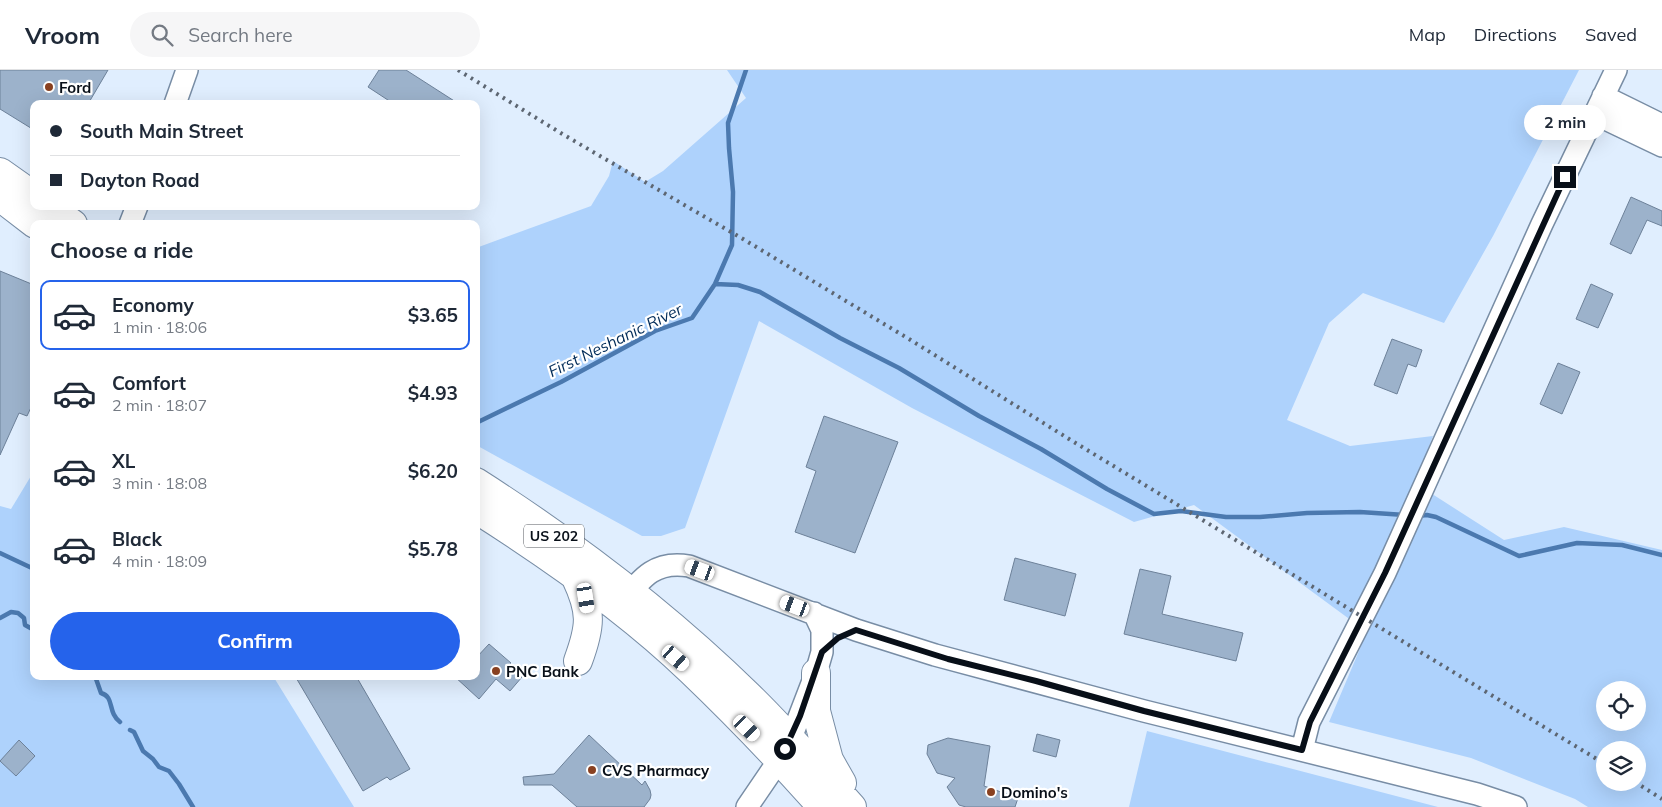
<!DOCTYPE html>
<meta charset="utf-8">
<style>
body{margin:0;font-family:Mulish,sans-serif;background:#f6f6f7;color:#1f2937;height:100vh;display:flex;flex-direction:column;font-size:19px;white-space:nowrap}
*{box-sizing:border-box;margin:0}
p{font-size:16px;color:#747a83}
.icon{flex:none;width:28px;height:28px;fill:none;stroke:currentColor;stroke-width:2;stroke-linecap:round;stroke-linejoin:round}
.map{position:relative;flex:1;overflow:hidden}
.drawer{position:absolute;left:30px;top:150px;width:450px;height:460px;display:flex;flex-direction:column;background:#fff;border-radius:10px;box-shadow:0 5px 20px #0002}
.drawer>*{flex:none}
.banner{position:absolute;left:30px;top:30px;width:450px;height:110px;border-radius:10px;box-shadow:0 5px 20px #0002;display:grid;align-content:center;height:110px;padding:0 20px;background:#fff}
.controls{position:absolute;left:1596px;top:611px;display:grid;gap:10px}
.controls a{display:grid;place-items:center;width:50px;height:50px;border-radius:50%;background:#fff;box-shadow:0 5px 20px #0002;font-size:25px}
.end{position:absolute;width:22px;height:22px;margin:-11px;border:6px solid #080f18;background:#fff;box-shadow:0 0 0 2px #fff}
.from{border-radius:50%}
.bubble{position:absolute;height:35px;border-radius:18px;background:#fff;box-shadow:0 5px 20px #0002;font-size:16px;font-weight:700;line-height:35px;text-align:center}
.car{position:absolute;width:15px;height:30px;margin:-15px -8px;border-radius:6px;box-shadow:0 0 4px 1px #0007;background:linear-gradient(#fff 24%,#345 0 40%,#fff 0 76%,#345 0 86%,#fff 0)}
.banner b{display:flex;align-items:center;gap:18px;height:48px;font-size:19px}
.banner b+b{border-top:1px solid #e0e1e3}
.banner i{width:12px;height:12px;background:#1f2937}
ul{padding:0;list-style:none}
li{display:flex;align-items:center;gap:15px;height:70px;margin:0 10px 8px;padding:0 10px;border:2px solid transparent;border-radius:10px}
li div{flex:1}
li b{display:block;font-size:19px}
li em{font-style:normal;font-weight:700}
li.current{border-color:#2563eb}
li>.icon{width:45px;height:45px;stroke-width:1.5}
h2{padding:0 20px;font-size:22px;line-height:60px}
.action{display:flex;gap:10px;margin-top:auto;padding:10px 20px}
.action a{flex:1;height:58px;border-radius:30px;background:#2563eb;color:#fff;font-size:20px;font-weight:700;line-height:58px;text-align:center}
header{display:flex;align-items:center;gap:30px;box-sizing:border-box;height:70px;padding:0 25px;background:#fff;border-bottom:1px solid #e0e1e3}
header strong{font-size:24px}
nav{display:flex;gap:28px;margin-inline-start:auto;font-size:18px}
.search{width:350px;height:45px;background:#f6f6f7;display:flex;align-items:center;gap:12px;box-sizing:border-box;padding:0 18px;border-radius:28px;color:#747a83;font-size:19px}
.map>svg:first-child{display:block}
.green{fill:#aed2fc;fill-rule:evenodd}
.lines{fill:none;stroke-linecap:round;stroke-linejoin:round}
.stream{stroke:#4b79af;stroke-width:4.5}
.building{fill:#9cb2cb;stroke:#6d8199}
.minor-casing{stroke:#788da5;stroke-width:24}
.highway-casing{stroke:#788da5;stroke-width:30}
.minor{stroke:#fff;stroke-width:21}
.highway{stroke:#fff;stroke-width:28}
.rail{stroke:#5d6672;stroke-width:4;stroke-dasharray:2.5 5;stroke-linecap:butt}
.route{stroke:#080f18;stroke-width:6}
.poi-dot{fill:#894121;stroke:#fff;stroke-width:2}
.labels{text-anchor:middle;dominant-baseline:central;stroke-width:4.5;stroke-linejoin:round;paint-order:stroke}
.shield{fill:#fff;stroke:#52575d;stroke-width:1}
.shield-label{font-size:14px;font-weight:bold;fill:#080f18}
.poi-label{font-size:15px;font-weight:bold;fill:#080f18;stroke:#fff;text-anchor:start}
.water-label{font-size:16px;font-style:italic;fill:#002b58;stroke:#fff}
</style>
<header>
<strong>Vroom</strong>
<div class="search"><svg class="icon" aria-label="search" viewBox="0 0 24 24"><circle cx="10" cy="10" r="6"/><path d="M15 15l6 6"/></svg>Search here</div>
<nav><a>Map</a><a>Directions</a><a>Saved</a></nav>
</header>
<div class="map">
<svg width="1662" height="737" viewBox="0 0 1662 737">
<rect width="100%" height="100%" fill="#e0eefe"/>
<path class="green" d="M727,0H1579L1493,166L1444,253L1363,223L1329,253L1287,350L1350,376L1433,366L1415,413L1504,470L1564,457L1662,480V737H1588L1575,729L1471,688L1329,652L1367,562L1194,435L1134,452L912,338L759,251L685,458L661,466H642L476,375V178L591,136L609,106L613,91L645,112L663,101L746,28ZM1605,620H1638V652H1605ZM1605,680H1638V712H1605Z
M34,401V606H273L354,737H0V436L11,439Z
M1147,661L1438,737H1129Z"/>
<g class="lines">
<path class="stream" d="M715,214L738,215L760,222L840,268L899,298L979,346L1041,379L1107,419L1154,444L1181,441L1226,447H1260L1307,443L1360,442L1405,445
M476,353L561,312L655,261L692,248L715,214L732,175L733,122L729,78L728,53L746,0
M1418,446L1427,445L1436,447L1519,486L1577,473L1622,475L1662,485
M0,483L34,499
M0,548L11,542L18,543L24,548L25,555L34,560
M95,606L101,623C115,627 107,642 120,652
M130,660L134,662L143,681L153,689L159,697L169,701L179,714L193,737"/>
</g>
<path class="building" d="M0,0H108L88,34H34V60L0,39Z
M379,0H406L459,34H394L368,17Z
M1631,127L1662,141V156L1647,150L1631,184L1610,174Z
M0,201L34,215V331L27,346L19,343L0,385Z
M1591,214L1613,224L1598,258L1576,249Z
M1392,269L1422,280L1416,297L1408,294L1397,324L1374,315Z
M1558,293L1580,302L1562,344L1540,334Z
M824,346L898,372L855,483L795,462L816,401L806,397Z
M1015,488L1076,504L1065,546L1004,530Z
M1140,499L1171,506L1162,544L1243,563L1236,591L1124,564Z
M489,574L511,593L509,595L522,607L510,621L496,609L479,629L454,606H476V588Z
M295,606H356L410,699L390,710L387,707L363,721Z
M1037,664L1060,670L1056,687L1033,681Z
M589,665L642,715L645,711L650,720L651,725L650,729L644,737H577L552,715H524L523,707L554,704Z
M948,668L990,676L984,716L1018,728L1015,737H966L959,735L947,717L955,708L937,703L927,684L928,675Z
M19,670L35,686L16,706L0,691Z"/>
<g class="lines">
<defs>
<path id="minor" d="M1603,26L1662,55
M175,34L187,0
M1595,44L1662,76
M130,154L137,136
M622,533C641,509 654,490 689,496L856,560L935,585L1144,641L1477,724L1516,737
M1302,680L1309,652L1385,503L1542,154L1616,0
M747,737L779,690L791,668L816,603L822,582V560L814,543"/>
<path id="highway" d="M0,102L34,126
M0,127L35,154
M48,136L73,154
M476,412C573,474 666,545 748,625C785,661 818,699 852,737
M476,439C550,486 628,540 691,601C736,644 780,690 822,737
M576,508C592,542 591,556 578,591
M816,603V641L829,690L842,713"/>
</defs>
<use href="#minor" class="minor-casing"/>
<use href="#highway" class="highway-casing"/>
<use href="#minor" class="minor"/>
<use href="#highway" class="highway"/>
<path class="rail" d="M458,0L564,65L743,169L909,269L1069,369L1605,694
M1635,712L1662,729"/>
</g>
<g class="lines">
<path class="route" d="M785,679L800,646L822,582L838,568L856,560L948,589L1036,611L1144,641L1302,680L1310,652L1385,503L1565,107"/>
</g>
<g class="poi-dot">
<circle cx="49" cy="17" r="5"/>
<circle cx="496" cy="601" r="5"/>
<circle cx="592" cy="700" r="5"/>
<circle cx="991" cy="722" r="5"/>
</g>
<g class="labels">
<rect class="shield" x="524" y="454.5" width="60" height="23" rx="4"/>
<g class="shield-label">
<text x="554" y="466">US 202</text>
</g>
<g class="poi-label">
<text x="59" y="17">Ford</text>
<text x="506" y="601">PNC Bank</text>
<text x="602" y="700">CVS Pharmacy</text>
<text x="1001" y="722">Domino's</text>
</g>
<g class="water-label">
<text transform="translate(615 270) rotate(-26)">First Neshanic River</text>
</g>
</g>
</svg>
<div class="controls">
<a><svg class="icon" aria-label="locate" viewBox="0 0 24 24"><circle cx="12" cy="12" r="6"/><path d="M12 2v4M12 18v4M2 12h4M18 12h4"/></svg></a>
<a><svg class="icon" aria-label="layers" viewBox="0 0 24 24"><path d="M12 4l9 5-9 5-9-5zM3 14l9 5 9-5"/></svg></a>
</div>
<i class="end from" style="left:785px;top:679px"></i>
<i class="end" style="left:1565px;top:107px"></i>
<div class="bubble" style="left:1524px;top:35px;width:82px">2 min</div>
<i class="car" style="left:700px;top:500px;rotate:290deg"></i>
<i class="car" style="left:586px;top:528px;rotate:171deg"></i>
<i class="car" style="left:795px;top:536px;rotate:291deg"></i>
<i class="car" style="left:676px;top:588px;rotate:131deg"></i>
<i class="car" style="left:747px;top:658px;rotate:134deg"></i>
<div class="banner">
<b><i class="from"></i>South Main Street</b>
<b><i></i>Dayton Road</b>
</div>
<section class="drawer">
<h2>Choose a ride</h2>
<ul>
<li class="current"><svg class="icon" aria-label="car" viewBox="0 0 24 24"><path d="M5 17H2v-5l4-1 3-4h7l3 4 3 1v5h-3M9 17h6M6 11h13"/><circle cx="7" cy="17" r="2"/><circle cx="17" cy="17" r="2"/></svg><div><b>Economy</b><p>1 min · 18:06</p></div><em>$3.65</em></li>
<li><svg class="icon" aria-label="car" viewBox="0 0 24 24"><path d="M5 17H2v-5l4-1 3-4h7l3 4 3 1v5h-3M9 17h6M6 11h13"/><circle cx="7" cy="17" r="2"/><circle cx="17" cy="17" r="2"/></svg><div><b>Comfort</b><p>2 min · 18:07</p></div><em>$4.93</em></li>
<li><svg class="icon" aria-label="car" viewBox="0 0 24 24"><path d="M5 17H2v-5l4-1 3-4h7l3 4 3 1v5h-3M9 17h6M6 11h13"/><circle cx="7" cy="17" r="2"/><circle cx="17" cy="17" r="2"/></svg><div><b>XL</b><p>3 min · 18:08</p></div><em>$6.20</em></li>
<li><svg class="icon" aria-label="car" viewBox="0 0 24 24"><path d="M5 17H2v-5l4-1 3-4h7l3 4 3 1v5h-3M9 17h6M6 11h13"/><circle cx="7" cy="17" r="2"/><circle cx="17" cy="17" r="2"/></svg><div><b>Black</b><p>4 min · 18:09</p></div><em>$5.78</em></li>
</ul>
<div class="action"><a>Confirm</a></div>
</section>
</div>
